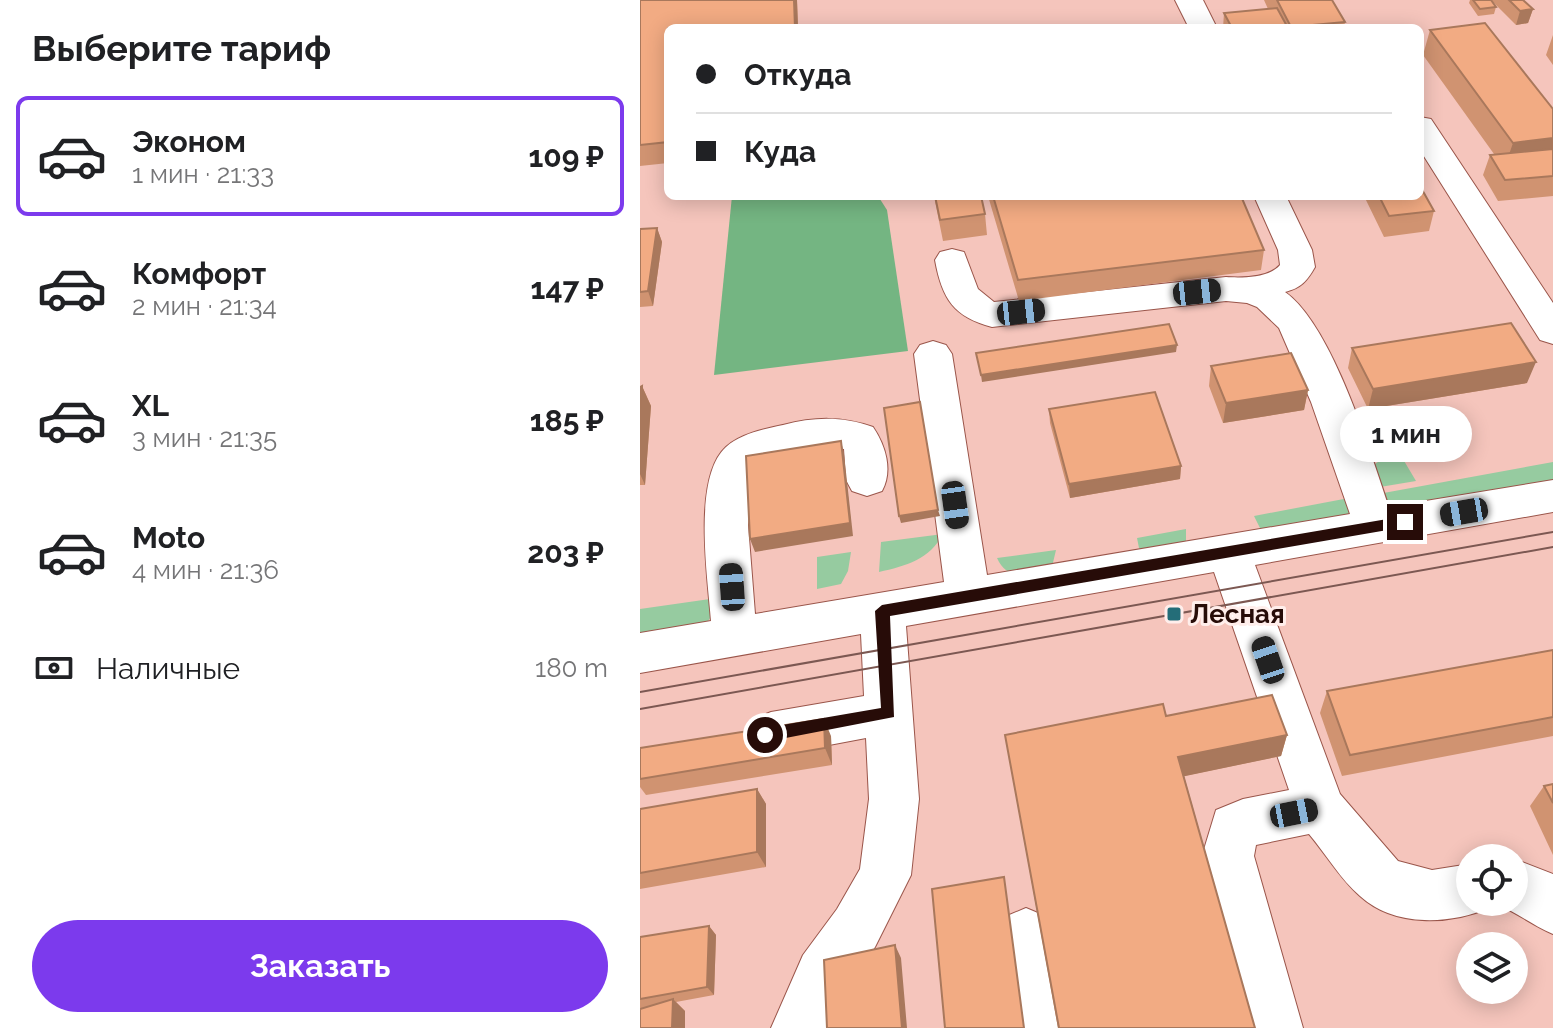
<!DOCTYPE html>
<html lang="ru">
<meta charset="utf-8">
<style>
body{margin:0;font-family:Raleway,sans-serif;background:#f6f6f6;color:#202124;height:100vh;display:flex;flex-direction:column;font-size:30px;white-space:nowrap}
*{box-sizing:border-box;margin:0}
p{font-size:26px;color:#757577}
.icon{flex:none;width:44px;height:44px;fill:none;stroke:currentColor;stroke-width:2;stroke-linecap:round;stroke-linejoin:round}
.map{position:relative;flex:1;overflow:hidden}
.sheet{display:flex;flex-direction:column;background:#fff;width:640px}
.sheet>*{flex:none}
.hud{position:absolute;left:24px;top:24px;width:760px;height:176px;border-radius:12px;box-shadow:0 4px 20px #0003;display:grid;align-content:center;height:176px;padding:0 32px;background:#fff}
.controls{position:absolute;left:816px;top:844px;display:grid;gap:16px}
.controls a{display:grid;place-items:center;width:72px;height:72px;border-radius:50%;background:#fff;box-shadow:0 4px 20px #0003;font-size:40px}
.end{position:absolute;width:36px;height:36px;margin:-18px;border:10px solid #270c08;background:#fff;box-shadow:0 0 0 4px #fff}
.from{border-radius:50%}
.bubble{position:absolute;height:56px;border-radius:28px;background:#fff;box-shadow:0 4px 20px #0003;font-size:26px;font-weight:700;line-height:56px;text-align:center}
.car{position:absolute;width:24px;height:48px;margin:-24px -12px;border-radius:10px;box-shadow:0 0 6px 2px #0007;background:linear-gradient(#222 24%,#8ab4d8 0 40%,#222 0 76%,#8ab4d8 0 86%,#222 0)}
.hud b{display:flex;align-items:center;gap:28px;height:76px;font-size:30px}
.hud b+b{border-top:2px solid #e0e0e0}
.hud i{width:20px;height:20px;background:#202124}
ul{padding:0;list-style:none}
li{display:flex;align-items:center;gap:24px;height:120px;margin:0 16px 12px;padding:0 16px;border:4px solid transparent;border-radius:12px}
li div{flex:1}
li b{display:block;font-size:30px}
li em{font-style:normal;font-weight:700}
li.active{border-color:#7c3aed}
li>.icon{width:72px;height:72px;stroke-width:1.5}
h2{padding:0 32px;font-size:36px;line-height:96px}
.pay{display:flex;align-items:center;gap:20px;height:88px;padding:0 32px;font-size:30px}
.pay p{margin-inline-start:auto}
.primary-button{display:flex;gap:16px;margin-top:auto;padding:16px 32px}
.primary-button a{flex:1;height:92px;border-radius:48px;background:#7c3aed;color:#fff;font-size:32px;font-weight:700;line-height:92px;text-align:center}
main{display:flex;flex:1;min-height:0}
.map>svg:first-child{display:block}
.green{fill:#96cba0}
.forest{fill:#74b582}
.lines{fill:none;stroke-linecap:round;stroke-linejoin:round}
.minor-casing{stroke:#9a554a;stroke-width:2}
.minor{fill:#fff;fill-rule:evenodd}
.tram{stroke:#7c5852;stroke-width:2}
.wall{fill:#d09371}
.shaded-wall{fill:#a9785c}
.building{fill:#f2ab83;stroke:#a9785c;stroke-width:2}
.route{fill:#270c08}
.poi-dot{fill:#246d78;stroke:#ffeeeb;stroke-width:3}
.labels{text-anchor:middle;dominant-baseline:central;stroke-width:6;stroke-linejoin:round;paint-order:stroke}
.poi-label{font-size:26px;font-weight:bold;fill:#270c08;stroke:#ffeeeb;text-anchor:start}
</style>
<main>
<section class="sheet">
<h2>Выберите тариф</h2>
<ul>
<li class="active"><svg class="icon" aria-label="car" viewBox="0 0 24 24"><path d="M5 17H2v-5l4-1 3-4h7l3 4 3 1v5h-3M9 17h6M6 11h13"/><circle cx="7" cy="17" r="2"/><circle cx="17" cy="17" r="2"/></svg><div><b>Эконом</b><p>1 мин · 21:33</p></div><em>109 ₽</em></li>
<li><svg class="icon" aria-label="car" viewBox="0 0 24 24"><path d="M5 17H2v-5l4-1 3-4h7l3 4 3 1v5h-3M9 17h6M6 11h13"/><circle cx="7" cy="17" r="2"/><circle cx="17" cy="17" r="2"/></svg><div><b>Комфорт</b><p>2 мин · 21:34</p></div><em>147 ₽</em></li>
<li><svg class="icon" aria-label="car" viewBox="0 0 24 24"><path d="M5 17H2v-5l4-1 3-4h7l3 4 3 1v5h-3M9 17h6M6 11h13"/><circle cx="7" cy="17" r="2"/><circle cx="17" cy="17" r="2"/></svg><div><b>XL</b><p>3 мин · 21:35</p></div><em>185 ₽</em></li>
<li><svg class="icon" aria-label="car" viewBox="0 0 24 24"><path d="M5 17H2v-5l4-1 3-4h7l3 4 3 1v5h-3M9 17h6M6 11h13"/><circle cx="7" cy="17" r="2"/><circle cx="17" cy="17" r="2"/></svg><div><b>Moto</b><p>4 мин · 21:36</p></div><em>203 ₽</em></li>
</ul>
<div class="pay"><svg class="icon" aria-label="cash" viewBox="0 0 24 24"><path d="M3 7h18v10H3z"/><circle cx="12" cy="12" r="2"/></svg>Наличные<p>180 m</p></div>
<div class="primary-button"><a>Заказать</a></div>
</section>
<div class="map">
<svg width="913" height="1028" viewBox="0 0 913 1028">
<rect width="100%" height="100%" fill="#f5c5bc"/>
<path class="green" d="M757,449L776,481L734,488L732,466Z
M913,462V492L779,516L746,507L738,494Z
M709,498L712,512L706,523L627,531L620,528L614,516Z
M546,529V541L542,548L507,556L499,548L497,538Z
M303,534C290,559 266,566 239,572L241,542Z
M416,550L411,571C389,576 368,582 357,558Z
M211,552L208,571L201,584L177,589V557Z
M77,598L72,615L65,626L0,645V609Z"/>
<path class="forest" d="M92,196H238L247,210L268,351L74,375Z"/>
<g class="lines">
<defs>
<path id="minor" d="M535,0H563L577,28H549Z
M780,117L791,119L913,303V344L900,340L780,150Z
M614,196H646L672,250L675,267C667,281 661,288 645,292C692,325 730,452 749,507L913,480V512L615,565L700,794L758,861L792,870L830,864V902H851L849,908C809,925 754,927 720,896C701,880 686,854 669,834L616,845L614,856L663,1028H607L562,856L576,810L603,799L649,790L574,572L266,626L279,799L271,875L235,947L202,993L187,1028H131L163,955L197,909L220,869L229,799L226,738L131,756L114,749L107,734L114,719L131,712L224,696L221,634L0,673V633L71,621C68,579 52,478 86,447C100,434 124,429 143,425C174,417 202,416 233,427C246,446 253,471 242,491L227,496L212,491L206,480L204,449C175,446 135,449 113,470L108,525L115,614L304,582L274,354L280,345L293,341L306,345L312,354L347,575L710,514L671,402L639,328L617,307L607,303L586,301L352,327C314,317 302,299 295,260L300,252L312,249L324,252L338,289L354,302L586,277C602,278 629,278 640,265L638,250Z
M874,859L913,874V934C892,925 876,912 855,903L874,902Z
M386,908L405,916L413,935L430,1028H374L359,935L367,916Z"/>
</defs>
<use href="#minor" class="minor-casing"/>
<use href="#minor" class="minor"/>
<path class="tram" d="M0,692L913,532
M0,709L913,547"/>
</g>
<path class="wall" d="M0,0H157L158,28H28V163L0,166Z
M624,0H692L705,22L704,28H583L584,13L628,9Z
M830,0H851L856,7L854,14L838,16L829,3Z
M851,0H883L893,9L888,23L876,25Z
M790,30L913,109V196L858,201L843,175L850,155L854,154L783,55Z
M913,35V65L906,55Z
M294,196H341L345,214L347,235L303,241Z
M348,196H601L624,250L621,270L379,301Z
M724,196H780L794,211L789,231L744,237Z
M17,228L22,242L13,306L0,307V229Z
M712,348L887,383L728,409L708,368Z
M571,366L668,390L664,410L583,423L569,386Z
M2,386L11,406L5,485H0V387Z
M409,409L541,466L540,479L430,498L410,423Z
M913,650V736L702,776L680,713L687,691Z
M526,716L647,735L641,756L544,776L615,1028H418L365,735Z
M191,736L192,765L6,795L0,787V748Z
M913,784V855L890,806L904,786Z
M117,789L126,804V867L0,889V809Z
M69,926L76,935L74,995L36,1002L45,1011V1028H0V937Z"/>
<path class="shaded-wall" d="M154,0H157L158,28H155Z
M893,9L888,23L876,25L880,11Z
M913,138V163L864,169L873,143Z
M660,196H691L659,200Z
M17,228L22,242L13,306L8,291Z
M537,345L536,352L342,382L341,375Z
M896,362L887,383L728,409L733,389Z
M2,386L11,406L5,485L0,474V409Z
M668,390L664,410L583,423L586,403Z
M201,441L204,454L213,536L115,552L110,539Z
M541,466L540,479L430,498L429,484Z
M298,510L300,516L261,523L259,516Z
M184,719L191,736L192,765L185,748Z
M647,735L641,756L536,778L538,757Z
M117,789L126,804V867L117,852Z
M69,926L76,935L74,995L67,987Z
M255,945L261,958L267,1028H262Z
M33,999L45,1011V1028H32Z"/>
<path class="building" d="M0,0H154L155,28H28V142L0,145Z
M637,0H692L705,22L651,27Z
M833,0H851L856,7L840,9Z
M869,0H883L893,9L880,11Z
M637,8L648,28H592L584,13Z
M845,23L913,109V138L873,143L790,30Z
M913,149V176L865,180L850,155Z
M780,186L794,211L749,216L739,196H780Z
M295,196H341L345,214L300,220Z
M353,196H601L624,250L378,280Z
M17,228L8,291L0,292V229Z
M871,323L896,362L733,389L712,348Z
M529,324L537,345L341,375L336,353Z
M651,353L668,390L586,403L571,366Z
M2,386L0,409V387Z
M515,392L541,466L429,484L409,409Z
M280,402L298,510L259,516L244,408Z
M201,441L210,523L110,539L106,456Z
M913,650V717L710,755L687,691Z
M632,695L647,735L538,757L615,1028H419L365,735L523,704L526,716Z
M184,719L185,748L0,779V748Z
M913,784V803L904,786Z
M117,789V852L0,873V809Z
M364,877L384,1028H305L292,889Z
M69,926L67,987L0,999V937Z
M255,945L262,1028H187L184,960Z
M33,999L32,1028H0V1009Z"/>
<path class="route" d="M765,516L771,522L765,527L250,616L254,717L125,742L118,735L125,728L241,708L235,611L242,605Z"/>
<rect class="poi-dot" x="526" y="606" width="16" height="16" rx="4"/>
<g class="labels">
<g class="poi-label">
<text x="550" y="614">Лесная</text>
</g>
</g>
</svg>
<div class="controls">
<a><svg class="icon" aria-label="locate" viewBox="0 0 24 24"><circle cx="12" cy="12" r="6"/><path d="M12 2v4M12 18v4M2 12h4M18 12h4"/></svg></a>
<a><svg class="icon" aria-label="layers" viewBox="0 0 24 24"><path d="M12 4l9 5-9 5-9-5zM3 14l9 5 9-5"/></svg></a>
</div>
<i class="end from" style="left:125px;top:735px"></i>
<i class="end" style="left:765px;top:522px"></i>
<div class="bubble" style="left:700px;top:406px;width:132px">1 мин</div>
<i class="car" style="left:557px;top:292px;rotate:84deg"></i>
<i class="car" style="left:381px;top:312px;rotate:84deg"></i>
<i class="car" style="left:315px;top:505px;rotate:172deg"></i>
<i class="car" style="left:824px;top:512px;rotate:260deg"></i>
<i class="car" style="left:92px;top:587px;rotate:356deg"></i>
<i class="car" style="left:628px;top:660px;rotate:341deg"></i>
<i class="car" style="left:654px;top:813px;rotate:79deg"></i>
<div class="hud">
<b><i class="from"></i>Откуда</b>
<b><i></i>Куда</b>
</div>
</div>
</main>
